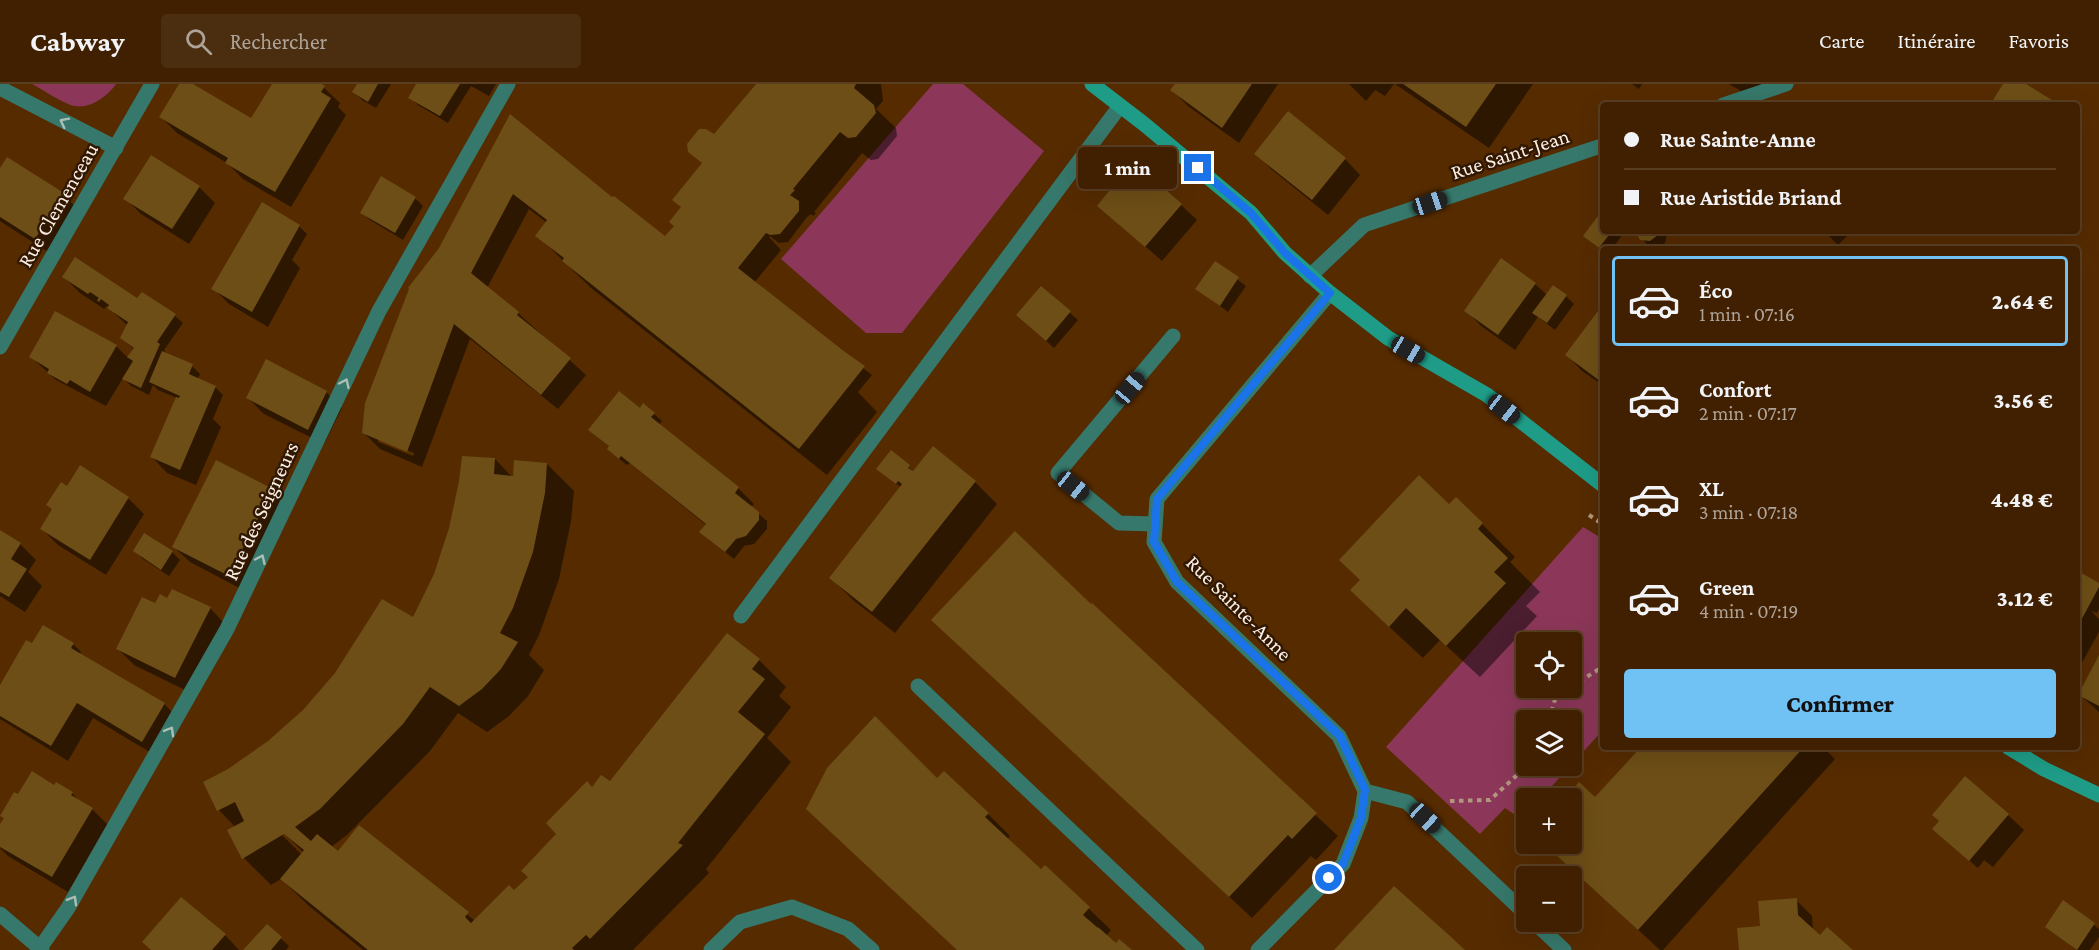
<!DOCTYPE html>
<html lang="fr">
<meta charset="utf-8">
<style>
body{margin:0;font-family:"Crimson Pro",serif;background:#4b2d0f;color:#f1f3f6;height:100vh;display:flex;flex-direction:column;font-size:22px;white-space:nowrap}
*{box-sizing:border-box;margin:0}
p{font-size:20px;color:#aea399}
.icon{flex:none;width:33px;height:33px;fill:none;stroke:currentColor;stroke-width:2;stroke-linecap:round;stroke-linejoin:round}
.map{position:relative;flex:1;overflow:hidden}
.details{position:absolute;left:1600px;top:162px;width:480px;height:504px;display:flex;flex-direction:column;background:#402000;border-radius:6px;box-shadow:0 6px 24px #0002,0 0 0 2px #593e22}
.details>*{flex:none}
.hud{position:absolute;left:1600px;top:18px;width:480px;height:132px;border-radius:6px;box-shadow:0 6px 24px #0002,0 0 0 2px #593e22;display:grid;align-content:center;height:132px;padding:0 24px;background:#402000}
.controls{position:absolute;left:1516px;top:548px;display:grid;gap:12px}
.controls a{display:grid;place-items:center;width:66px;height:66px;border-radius:6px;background:#402000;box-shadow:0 6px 24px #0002,0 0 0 2px #593e22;font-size:30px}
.end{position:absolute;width:27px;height:27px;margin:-14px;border:8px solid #1a73e8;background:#fff;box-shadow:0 0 0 3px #fff}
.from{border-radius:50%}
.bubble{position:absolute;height:42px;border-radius:6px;background:#402000;box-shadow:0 6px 24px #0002,0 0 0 2px #593e22;font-size:20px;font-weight:800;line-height:42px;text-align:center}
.car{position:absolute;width:18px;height:36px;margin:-18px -9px;border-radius:8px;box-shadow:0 0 4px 2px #0007;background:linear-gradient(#222 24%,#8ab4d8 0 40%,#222 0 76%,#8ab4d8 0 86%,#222 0)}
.hud b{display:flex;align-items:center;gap:21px;height:57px;font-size:22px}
.hud b+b{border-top:2px solid #593e22}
.hud i{width:15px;height:15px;background:#f1f3f6}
ul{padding:10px 0 0;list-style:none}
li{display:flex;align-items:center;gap:18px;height:90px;margin:0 12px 9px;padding:0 12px;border:3px solid transparent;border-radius:6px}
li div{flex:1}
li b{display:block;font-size:22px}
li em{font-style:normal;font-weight:800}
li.current{border-color:#70c1f4}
li>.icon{width:54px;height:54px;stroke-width:1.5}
.action{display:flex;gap:12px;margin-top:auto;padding:12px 24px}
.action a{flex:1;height:69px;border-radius:6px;background:#70c1f4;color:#111;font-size:24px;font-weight:800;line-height:69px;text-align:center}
header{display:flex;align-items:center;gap:36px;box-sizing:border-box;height:84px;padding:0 30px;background:#402000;border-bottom:2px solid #593e22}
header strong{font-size:28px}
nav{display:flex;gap:33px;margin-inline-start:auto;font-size:21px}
.search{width:420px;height:54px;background:#4b2d0f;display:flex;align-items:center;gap:15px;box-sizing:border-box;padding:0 21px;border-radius:6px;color:#aea399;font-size:22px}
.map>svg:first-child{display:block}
.green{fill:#8c3759;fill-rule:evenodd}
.shadow{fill:#0007;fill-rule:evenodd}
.building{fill:#6d4e16}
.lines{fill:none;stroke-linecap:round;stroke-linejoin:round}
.path{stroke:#b2977e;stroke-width:4;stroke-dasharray:4.5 4.5;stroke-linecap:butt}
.service{stroke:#36786b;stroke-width:15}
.minor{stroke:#36786b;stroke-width:15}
.secondary{stroke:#1e9c87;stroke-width:15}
.oneway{stroke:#adbfb4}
.route{stroke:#1a73e8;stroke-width:8}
.labels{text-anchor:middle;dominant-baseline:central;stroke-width:5;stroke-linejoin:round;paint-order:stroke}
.street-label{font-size:21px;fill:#fdefe5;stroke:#311803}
</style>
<header>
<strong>Cabway</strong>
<div class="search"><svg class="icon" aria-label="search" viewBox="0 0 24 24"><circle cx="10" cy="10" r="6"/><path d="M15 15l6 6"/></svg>Rechercher</div>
<nav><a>Carte</a><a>Itinéraire</a><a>Favoris</a></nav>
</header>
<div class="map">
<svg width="2099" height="866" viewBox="0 0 2099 866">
<rect width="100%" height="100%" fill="#562b00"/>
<path class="green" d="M32,0H116C108,12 90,25 75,22C65,21 42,5 32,0Z
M933,0H963L1044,67L902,249H866L781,175Z
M1583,443L1603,455V646L1572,680V636H1527V681H1571L1541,714H1527V729L1521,735L1505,724L1480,750L1386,663ZM1527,558H1572V603H1527Z"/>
<path class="shadow" d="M181,0H190L252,36L273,0H323L322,2L340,19L338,23L346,31L291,123L243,95L227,79L177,49L161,33Z
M358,0H391L376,24L362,16L354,8Z
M418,0H496L489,12L471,2L448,39L418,21L410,13Z
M756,0H881L883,17L876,25L896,44L897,52L878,75L871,76L862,69L814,128L816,129L813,132L811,130L807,133L788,158L779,159L770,152L769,153L781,166L754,199L872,291L858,308L877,328L827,391L591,204L537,151L547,139L529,125L487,204L518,229L586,291L558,325L470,255L422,383L380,365L364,349L440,165L510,33L613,115L671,159L682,124L703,80L689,67L714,52ZM378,355L414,369L413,372L378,358Z
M1177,0H1278L1239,59L1188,22L1172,6Z
M1349,0H1394L1385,12L1375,6L1366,17Z
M1395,0H1533L1489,64Z
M1632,0H1642L1639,5Z
M1729,0H1761L1753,14Z
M1256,69L1345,75L1360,91L1328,131L1271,85Z
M7,75L63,111L79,126L51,170L0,137V87Z
M199,103L215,119L189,160L141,130L125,114Z
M415,114L423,122L403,156L370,136L362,129Z
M1181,121L1197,136L1162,177L1099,122Z
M299,142L307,150L292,176L300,184L268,243L229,220L213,204Z
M1604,147H1625L1612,165H1604V167L1593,160Z
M1636,147H1663L1667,151L1665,159L1658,164H1650Z
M1824,147H1852L1838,161Z
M1215,179L1246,202L1228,228L1197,205Z
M64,193L175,232L183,239L164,266L167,271L192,282L200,290L198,295L215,303L223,311L213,335L221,343L196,401L167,389L152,373L177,314L158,306L153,301L149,311L131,302L123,294L106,322L56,296L31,273L116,262L128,274L134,265L121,254L128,242L107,222L104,225L80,209Z
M1535,200L1547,211L1566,212L1574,220L1555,246L1538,233L1515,266L1481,242L1466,226Z
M1041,204L1078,236L1054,264L1026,239Z
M1604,221V302L1582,287L1567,271Z
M326,308L342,324L324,360L264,330L248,314Z
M640,326L654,330L662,337L659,341L738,404L754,420L751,423L767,437V445L754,460L744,462L734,475L709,455L706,441L630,379L627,381L617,373L610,363L590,346Z
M891,368L914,388L975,398L997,420L895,549L853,516L831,494L902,404L886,392Z
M495,375L514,395L547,380L574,407L571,437L559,495L539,551L529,571L544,586L528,612L509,632L487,648L458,629L430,667L347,751L331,763L338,770L359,743L475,837L514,808L529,793L592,705L610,699L727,551L759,576L786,603L779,612L791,623L767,654L791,678L706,785L709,789L633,866H363L309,822L281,795L271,801L244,774L229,746L235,743L219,726L205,698L228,686L268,659L413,535ZM280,749H284L308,773L306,775Z
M217,378L273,406L288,422L245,507L190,478L174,463Z
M67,404L128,414L144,430L106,491L58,461L42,445Z
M1449,422L1482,440L1515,473L1510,478L1540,508L1526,522L1537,532L1480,593L1440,556L1423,574L1385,539L1362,497Z
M0,448L20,460L36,476L28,488L42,502L25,528L0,512Z
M135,467L172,468L180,476L169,492L143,475Z
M2079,489L2099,500V525L2097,529L2091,527L2099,535V548L2078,586Z
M156,521L210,524L225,540L191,609L134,581L118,565Z
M1090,521L1338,752L1316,776L1311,772L1252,834L956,558Z
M43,543L73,560L81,568L80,571L164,620L180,636L158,673L93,634L68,677L0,635V604L38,564Z
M2099,574V628L2079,610Z
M1643,663H1823L1835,675L1663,866H1660L1544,759H1572V714H1567L1579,700L1595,715Z
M937,696L988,730L1010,752L1007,755L1041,788L1045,783L1111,846L1105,853L1116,861L1129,866H957Z
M55,703L72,709L80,718L92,725L108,741L68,808L8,772L0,764V743Z
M2008,731L2024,746L1993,783L1984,776L1978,784L1942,753Z
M1796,816L1812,832L1813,847L1820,853L1851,866H1740L1762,844Z
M2064,818L2099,845V853L2090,866H2077L2047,843Z
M267,842L289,862L286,866H245Z
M225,851L239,866H151Z"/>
<path class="building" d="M179,0H193L251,34L272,0H322L325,2L321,8L331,14L275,108L225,79L228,74L159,33Z
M357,0H378L368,18L352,8Z
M416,0H460L440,32L408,14Z
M756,0H856L854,4L874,21L876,29L856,53L848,54L840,48L793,105L795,106L790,111L799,117V127L780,150L770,151L766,149L738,184L845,268L865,282L799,365L562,177L564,174L535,152L547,136L513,110L471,189L519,228L517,231L571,274L541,311L454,240L407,368L362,349L365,319L409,205L408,204L439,164L510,30L612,113L614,112L665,152L674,142L669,138L681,123L672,116L702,79L688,68L687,60L699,45H706L714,50Z
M1175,0H1252L1222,44L1170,6Z
M1403,0H1496L1466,43Z
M2003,0H2026L2060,21H1990Z
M1288,27L1346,74L1312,116L1254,70Z
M151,71L200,102L172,145L123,115Z
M7,73L64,109L35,155L0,133V84Z
M1134,78L1182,120L1145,163L1097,122L1113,102L1108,97L1113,90L1120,95Z
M381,92L416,113L395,149L360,129Z
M262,118L300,141L252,228L211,205Z
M1604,124V147H1612L1599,164L1583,152Z
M1635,147H1658V151L1650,157L1640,156Z
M75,173L137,214L142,208L176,230L157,258L160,260L141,304L122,295L133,277L127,273L134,264L120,254L128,238L107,224L109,221L101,215L99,218L97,216L99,214L90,208L88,210L62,193Z
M1501,174L1536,199L1498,251L1464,227Z
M1215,177L1239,193L1220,222L1195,205Z
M1553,201L1567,211L1547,239L1532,229Z
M1041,202L1071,227L1046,257L1016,231Z
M1604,219V300L1565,271Z
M55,227L117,261L90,308L70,296L67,300L47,289L49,285L29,273Z
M162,267L193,280L189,290L216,302L180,386L150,373L176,313L179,314L180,312L149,298Z
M266,275L327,307L308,346L246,314Z
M619,307L640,324L643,319L655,329L651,333L739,403L735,409L759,428V436L746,452L736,455L725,468L699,448L706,440L621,372L619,375L607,365L609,362L588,346Z
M933,362L976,397L872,528L829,494L902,400L898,397L896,400L876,385L891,366L910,381L908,384L913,387Z
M462,372L495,374L494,390L513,392L514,376L547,379L545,409L533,468L513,524L500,549L518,558L501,585L482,605L459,622L430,603L403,640L320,725L295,743L311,757L317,750L338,767L359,741L469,828L465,833L471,839L509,801L514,806L528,793L521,787L556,750L546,739L587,697L592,703L601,691L610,697L727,549L760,575L752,585L765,595L738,628L765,650L678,759L683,761L590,855L586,851L572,864L574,866H368L280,795L304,766L284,750L242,775L227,746L244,737L235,718L217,727L203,698L228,685L268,657L303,626L335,589L382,515L413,533L434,490L449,444L459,397Z
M216,376L273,405L229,492L172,463Z
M80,381L129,413L90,476L40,445L52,425L46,421L61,398L67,402Z
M1419,391L1449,420L1456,413L1483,439L1478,445L1508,474L1494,488L1506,499L1446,562L1406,524L1389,543L1350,506L1360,496L1339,476Z
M0,446L21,459L11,475L27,485L9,513L0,508Z
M1015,447L1091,520L1092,519L1317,729L1292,755L1288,751L1229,813L931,536Z
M144,449L173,467L161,486L133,467Z
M2078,487L2099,499V503L2078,542Z
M172,505L211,523L175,594L116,565L142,513L155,519L160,510L167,514Z
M43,541L74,559L71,564L165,619L142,658L77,619L51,662L0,632V601L26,556L32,559Z
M2099,571V622L2078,611Z
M875,632L937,694L944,687L989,729L985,733L1041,785L1045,781L1090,823L1083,831L1098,844V843L1116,859L1119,855L1132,866H957L806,725L827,684Z
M1641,663H1804L1638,846L1543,759H1572V714H1565L1579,698L1595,713Z
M32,687L54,701L56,698L73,708L71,711L93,724L52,793L0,763V740L4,734L0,732L14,708L18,710Z
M1965,692L2009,730L1969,777L1932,745L1939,737L1932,731Z
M1394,802L1450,852L1465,866H1334Z
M181,813L226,850L212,866H151L142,858Z
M1797,814L1798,831L1820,851L1827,843L1853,866H1739L1737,844L1760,842L1758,817Z
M2063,816L2095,839L2077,866L2045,843Z
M267,840L282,853L271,866H243Z"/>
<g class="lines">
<path class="path" d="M1589,431L1604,441
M1572,602L1604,582
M1549,636L1556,612L1570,603
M1450,717L1490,716L1528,681"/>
<path class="service" d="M1155,440L1119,439L1058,389L1173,252
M741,532L1120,22
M918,602L1197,866
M1365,707L1407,718L1527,831
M1533,837L1564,866"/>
<path class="minor" d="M0,4L116,64
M1723,21L1786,0
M1310,192L1364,141L1604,61
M0,263L152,0
M0,830L42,866
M40,864L68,824L227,545L379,227L508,0
M711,866L740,838L792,823L848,845L872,866
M1258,866L1343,780L1361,734L1365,707L1339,652L1177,498L1154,458L1157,415L1330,209"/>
<path class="secondary" d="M1092,0L1144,40L1251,129L1285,169L1330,209L1388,254L1487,311L1604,402
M2008,663L2044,685L2099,711"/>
</g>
<defs><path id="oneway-chevron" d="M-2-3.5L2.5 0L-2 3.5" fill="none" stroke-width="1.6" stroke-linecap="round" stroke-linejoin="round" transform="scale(1.5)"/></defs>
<g class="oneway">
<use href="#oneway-chevron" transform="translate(64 38) rotate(-153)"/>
<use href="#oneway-chevron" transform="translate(345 299) rotate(-65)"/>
<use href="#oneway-chevron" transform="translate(261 475) rotate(-65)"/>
<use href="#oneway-chevron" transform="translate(170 647) rotate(-60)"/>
<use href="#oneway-chevron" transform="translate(73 816) rotate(-60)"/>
</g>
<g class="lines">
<path class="route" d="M1198,84L1251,129L1285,169L1330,209L1157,415L1154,458L1177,498L1340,652L1365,706L1361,734L1343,780L1329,794"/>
</g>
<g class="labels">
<g class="street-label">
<text transform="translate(1510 70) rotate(-18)">Rue Saint-Jean</text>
<text transform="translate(58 121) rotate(-60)">Rue Clemenceau</text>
<text transform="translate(261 427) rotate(-65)">Rue des Seigneurs</text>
<text transform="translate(1239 524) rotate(45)">Rue Sainte-Anne</text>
</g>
</g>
</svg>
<div class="controls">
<a><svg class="icon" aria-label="locate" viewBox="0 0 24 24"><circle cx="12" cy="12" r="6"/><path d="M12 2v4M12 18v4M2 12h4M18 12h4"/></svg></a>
<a><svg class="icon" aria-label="layers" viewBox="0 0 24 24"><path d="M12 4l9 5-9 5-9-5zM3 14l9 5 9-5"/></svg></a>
<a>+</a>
<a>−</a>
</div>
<i class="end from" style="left:1329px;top:794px"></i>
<i class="end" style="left:1198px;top:84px"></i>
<div class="bubble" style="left:1078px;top:63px;width:99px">1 min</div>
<i class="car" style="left:1430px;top:119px;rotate:72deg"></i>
<i class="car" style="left:1408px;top:266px;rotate:120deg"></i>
<i class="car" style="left:1130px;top:304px;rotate:40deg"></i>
<i class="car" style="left:1504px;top:325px;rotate:128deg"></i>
<i class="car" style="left:1073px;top:402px;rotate:129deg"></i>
<i class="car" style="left:1425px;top:734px;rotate:133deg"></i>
<div class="hud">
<b><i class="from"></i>Rue Sainte-Anne</b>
<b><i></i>Rue Aristide Briand</b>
</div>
<section class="details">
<ul>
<li class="current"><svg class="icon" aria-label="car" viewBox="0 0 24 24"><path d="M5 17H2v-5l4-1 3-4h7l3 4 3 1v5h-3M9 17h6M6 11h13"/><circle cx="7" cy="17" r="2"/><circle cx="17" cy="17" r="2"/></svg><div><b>Éco</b><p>1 min · 07:16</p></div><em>2.64 €</em></li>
<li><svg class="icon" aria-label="car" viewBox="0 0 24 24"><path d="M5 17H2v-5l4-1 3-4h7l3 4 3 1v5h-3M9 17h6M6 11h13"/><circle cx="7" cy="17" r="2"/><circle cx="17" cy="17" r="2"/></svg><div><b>Confort</b><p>2 min · 07:17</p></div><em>3.56 €</em></li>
<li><svg class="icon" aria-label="car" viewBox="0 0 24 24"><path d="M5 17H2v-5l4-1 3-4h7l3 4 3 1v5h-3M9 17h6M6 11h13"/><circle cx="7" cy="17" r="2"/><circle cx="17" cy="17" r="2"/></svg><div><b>XL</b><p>3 min · 07:18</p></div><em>4.48 €</em></li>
<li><svg class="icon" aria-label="car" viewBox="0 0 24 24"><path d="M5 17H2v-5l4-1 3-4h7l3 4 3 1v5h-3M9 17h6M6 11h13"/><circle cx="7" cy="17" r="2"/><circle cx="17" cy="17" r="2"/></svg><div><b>Green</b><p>4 min · 07:19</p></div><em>3.12 €</em></li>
</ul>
<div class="action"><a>Confirmer</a></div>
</section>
</div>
